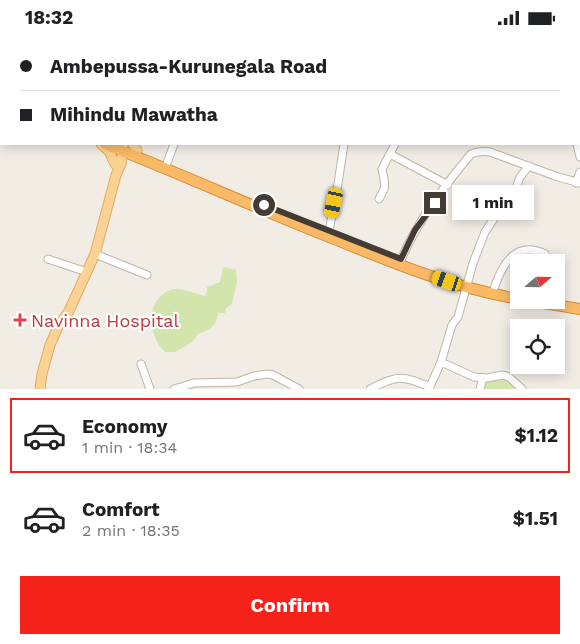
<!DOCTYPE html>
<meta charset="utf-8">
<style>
body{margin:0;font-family:"Work Sans",sans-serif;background:#f2f2f2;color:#202124;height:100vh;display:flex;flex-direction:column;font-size:19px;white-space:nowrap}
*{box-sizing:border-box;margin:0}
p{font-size:16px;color:#757577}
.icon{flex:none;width:28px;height:28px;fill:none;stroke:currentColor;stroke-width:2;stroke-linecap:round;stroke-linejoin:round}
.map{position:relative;height:354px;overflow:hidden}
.drawer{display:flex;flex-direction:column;background:#fff;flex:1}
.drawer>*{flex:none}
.guide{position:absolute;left:0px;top:0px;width:580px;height:110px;box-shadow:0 2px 12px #0003;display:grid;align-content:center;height:110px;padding:0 20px;background:#fff}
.needle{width:32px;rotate:70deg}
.tools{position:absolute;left:510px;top:219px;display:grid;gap:10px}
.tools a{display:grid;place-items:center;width:55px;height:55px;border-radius:0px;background:#fff;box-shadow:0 2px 12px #0003;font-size:25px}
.end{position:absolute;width:22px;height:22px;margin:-11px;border:6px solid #433b34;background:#fff;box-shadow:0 0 0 2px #fff}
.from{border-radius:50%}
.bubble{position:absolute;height:35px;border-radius:0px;background:#fff;box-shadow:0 2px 12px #0003;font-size:16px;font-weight:700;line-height:35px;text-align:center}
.car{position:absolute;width:15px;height:30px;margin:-15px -8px;border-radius:6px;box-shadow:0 0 4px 1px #0007;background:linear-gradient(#f5c518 24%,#345 0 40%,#f5c518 0 76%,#345 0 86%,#f5c518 0)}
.guide b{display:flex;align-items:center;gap:18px;height:48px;font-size:19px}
.guide b+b{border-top:1px solid #e0e0e0}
.guide i{width:12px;height:12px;background:#202124}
ul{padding:9px 0 0;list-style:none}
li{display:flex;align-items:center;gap:15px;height:75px;margin:0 10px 8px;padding:0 10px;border:2px solid transparent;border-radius:0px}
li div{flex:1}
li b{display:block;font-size:19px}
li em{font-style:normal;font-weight:700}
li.active{border-color:#f42218}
li>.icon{width:45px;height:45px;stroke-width:1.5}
.action{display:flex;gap:10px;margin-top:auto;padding:10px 20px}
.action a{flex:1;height:58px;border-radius:0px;background:#f42218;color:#fff;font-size:20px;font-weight:700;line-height:58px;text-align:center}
.status{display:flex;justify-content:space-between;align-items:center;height:35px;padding:0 25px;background:#fff;direction:ltr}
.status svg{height:14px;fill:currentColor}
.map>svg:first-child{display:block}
.green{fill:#d2e5ad}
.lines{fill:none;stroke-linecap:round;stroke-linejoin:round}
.minor-casing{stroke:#bfb5aa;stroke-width:9}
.major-casing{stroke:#e0ad63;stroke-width:11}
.highway-casing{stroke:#d88c36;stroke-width:12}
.minor{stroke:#fff;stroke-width:7}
.major{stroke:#fbd293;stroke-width:9}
.highway{stroke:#fab966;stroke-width:10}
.route{stroke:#433b34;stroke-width:6}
.health-dot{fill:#e0444e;stroke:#fff;stroke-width:2}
.labels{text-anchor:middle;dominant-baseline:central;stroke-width:4.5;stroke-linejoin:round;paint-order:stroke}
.health-label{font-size:18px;fill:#be3a42;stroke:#fff;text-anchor:start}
</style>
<div class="status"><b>18:32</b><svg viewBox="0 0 49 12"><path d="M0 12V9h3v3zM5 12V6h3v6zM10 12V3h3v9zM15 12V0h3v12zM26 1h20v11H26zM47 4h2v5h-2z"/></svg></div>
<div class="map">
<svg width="580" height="354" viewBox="0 0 580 354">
<rect width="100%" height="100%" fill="#f1ece4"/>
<path class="green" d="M386,0H470L390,1Z
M223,232L236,235L237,246L232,269L226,273L225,278H218L216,287L210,294L198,299L193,306L184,312L175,317H165C151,304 145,275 161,261C164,258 170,254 174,254C182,253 197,259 205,261L207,257V252L220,247Z
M503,340L522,354H480L483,343Z"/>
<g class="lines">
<defs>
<path id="minor" d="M258,0L260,1
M4,1L6,0
M203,1L204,0
M228,1V0
M577,109L580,122
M390,119L448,150
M167,128L174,109
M576,148L580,137
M379,164C387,151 385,149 382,134L395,109
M329,196L337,155L344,109
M95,219L147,240
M48,224L87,237
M399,230C414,190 444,151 471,119C478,116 483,116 490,117L558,142L580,148
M494,254C502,229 516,205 545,219
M441,327L474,342L487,343L503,340L509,342L522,354
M141,329L150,354
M174,354L194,348L237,347L254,341L267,339L273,340L299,354
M370,354C397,340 402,340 430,352
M429,354L441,327L452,290L458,282L473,228L485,197L501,173L515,156L520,142L529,131
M480,354L483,343"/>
<path id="major" d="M114,0L115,1
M101,109L109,116L115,129
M133,109L137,115
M40,354L42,339L50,310L58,292L69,276L95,219L116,140L121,129L123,109"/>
<path id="highway" d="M0,53H1
M105,109C181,139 256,173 332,203C393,228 454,253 519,264
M526,265L580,274"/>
</defs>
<use href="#minor" class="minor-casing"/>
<use href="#major" class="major-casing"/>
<use href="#highway" class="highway-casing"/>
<use href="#minor" class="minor"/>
<use href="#major" class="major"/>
<use href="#highway" class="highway"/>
</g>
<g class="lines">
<path class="route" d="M264,170L401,224L415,195L435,168"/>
</g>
<path class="health-dot" d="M17.5 277.5h5v5h5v5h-5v5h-5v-5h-5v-5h5z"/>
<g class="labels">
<g class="health-label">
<text x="31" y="285">Navinna Hospital</text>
</g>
</g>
</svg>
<div class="tools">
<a><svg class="needle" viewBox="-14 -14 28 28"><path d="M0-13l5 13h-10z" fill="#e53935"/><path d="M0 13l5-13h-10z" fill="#757577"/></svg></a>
<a><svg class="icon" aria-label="locate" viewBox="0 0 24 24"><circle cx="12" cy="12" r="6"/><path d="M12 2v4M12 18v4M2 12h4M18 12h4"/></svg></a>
</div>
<i class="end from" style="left:264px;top:170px"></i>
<i class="end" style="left:435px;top:168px"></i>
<div class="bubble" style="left:452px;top:150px;width:82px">1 min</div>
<i class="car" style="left:334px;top:168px;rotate:192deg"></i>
<i class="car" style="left:447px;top:246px;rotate:289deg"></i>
<div class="guide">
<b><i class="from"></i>Ambepussa-Kurunegala Road</b>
<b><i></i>Mihindu Mawatha</b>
</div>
</div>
<section class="drawer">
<ul>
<li class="active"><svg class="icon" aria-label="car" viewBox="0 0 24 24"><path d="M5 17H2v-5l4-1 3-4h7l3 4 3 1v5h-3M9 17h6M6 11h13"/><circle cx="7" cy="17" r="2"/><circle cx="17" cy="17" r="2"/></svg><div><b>Economy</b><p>1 min · 18:34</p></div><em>$1.12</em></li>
<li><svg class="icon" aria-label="car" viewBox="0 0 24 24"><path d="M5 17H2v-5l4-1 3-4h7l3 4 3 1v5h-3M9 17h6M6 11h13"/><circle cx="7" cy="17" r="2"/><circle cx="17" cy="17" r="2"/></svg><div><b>Comfort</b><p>2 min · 18:35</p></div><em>$1.51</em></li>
</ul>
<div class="action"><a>Confirm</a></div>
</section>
